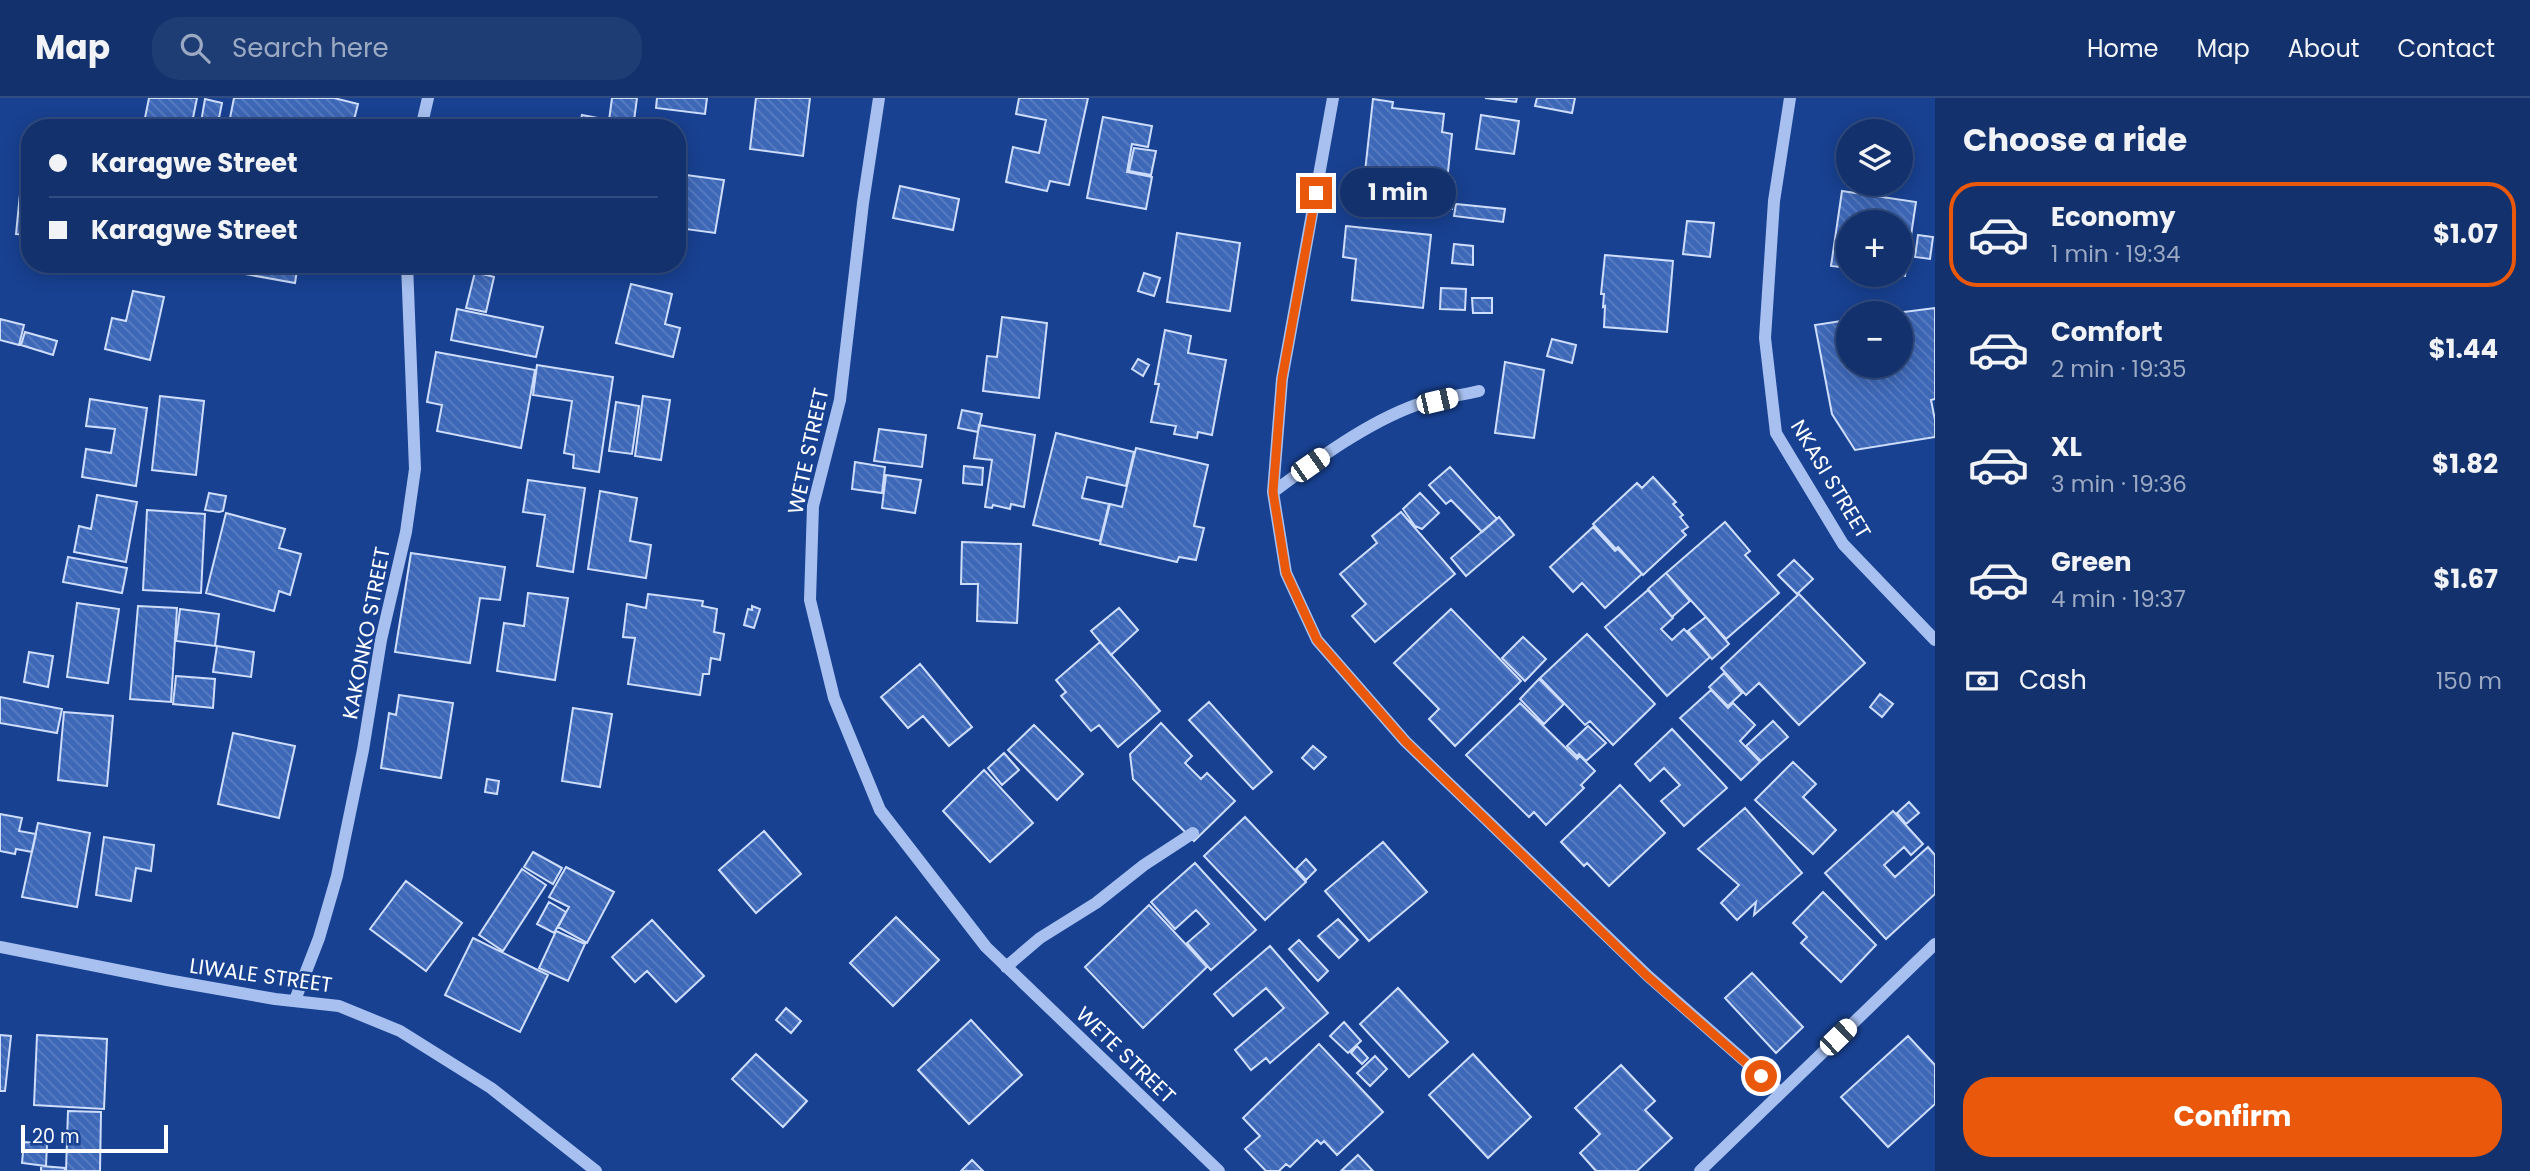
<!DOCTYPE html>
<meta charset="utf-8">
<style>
body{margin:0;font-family:Poppins,sans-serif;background:#1f3d75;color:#f1f3f6;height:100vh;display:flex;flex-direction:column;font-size:26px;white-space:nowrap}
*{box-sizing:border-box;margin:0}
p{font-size:23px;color:#9ca9c2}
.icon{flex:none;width:38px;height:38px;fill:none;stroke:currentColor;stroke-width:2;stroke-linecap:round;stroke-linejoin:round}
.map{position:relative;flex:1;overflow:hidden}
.sheet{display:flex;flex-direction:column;background:#12316d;width:595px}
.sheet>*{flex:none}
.top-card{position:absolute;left:21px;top:21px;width:665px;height:154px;border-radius:28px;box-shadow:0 4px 18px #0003,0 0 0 2px #314c80;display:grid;align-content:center;height:154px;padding:0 28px;background:#12316d}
.tools{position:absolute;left:1836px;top:21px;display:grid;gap:14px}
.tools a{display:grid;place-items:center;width:77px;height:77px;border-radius:50%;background:#12316d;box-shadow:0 4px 18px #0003,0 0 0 2px #314c80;font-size:35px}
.scale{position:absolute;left:21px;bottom:18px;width:147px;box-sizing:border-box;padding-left:7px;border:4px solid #fff;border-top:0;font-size:19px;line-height:24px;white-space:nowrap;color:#fff;-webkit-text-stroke:5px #184191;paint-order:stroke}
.end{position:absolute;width:32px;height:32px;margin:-16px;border:9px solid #ea580c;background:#fff;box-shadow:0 0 0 4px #fff}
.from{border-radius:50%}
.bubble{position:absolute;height:49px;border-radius:24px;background:#12316d;box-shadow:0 4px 18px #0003,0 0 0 2px #314c80;font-size:23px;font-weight:700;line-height:49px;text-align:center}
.car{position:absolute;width:21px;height:42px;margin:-21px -10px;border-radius:9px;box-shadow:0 0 5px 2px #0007;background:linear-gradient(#fff 24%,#345 0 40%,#fff 0 76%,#345 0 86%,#fff 0)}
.top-card b{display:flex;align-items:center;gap:24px;height:66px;font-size:26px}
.top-card b+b{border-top:2px solid #314c80}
.top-card i{width:18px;height:18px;background:#f1f3f6}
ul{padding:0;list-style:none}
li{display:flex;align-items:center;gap:21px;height:105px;margin:0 14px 10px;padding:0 14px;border:4px solid transparent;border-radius:28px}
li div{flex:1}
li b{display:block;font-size:26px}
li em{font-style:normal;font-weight:700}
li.on{border-color:#ea580c}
li>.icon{width:63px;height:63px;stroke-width:1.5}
h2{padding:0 28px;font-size:32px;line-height:84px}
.pay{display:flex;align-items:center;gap:18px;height:77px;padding:0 28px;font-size:26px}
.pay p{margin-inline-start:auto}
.primary-button{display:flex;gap:14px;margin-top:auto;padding:14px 28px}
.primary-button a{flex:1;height:80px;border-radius:28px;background:#ea580c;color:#fff;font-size:28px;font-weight:700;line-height:80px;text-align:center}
header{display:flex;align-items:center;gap:42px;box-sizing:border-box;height:98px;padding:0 35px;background:#12316d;border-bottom:2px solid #314c80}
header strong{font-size:33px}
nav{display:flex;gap:38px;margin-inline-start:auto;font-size:24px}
.search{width:490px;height:63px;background:#1f3d75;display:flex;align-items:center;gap:18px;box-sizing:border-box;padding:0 24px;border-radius:28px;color:#9ca9c2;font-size:26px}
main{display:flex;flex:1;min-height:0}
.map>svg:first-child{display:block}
.building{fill:url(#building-back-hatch);stroke:#cdddfb;stroke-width:2}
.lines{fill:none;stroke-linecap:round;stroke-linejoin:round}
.minor{stroke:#a7c0f0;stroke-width:12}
.route{stroke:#ea580c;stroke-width:9}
.labels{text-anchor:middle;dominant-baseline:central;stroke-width:5;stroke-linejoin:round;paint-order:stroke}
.street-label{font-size:21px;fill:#fff;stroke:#184191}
</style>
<header>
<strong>Map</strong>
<div class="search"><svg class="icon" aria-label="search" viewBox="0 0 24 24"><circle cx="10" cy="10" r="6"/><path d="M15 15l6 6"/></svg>Search here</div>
<nav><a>Home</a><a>Map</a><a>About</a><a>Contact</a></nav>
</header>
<main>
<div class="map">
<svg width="1935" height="1073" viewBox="0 0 1935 1073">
<defs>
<pattern id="building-back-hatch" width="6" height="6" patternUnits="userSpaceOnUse" patternTransform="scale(1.75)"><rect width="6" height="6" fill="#3d67b7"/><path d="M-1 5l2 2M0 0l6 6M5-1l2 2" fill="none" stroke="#5a7ec2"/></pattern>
</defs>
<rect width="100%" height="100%" fill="#184191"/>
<path class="building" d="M149,0H197L191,30H143Z
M234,0H334L358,6L352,30H228Z
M612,0H637L633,30H608Z
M657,0H707L705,16L656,10Z
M756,0H810L803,58L750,51Z
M1019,0H1088L1069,87L1050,83L1047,93L1006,84L1013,49L1039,55L1046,22L1016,16Z
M1485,0H1517L1516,4Z
M1537,0H1575L1572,15L1535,8Z
M205,1L222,5L217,30H200Z
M1373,1L1393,4L1392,10L1444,16L1442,34L1452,36L1447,83L1455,84L1452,111L1362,101Z
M582,17L619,24L618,30H579Z
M1481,17L1519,23L1514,56L1476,51Z
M1103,19L1152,28L1148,49L1132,46L1127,74L1152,79L1146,111L1087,100Z
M1134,50L1156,53L1151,77L1129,73Z
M23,66L30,67V137L16,136Z
M686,77L724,82L715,135L678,130Z
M900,88L959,101L953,132L893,120Z
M1842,93L1916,104L1905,178L1895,177H1900V124H1848V170L1831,168Z
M1456,106L1505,111L1503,124L1454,118Z
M1687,123L1714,125L1710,159L1683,156Z
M1346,128L1431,137L1423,210L1352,202L1356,161L1343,159Z
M1177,135L1240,145L1230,213L1167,204Z
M1918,137L1933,139L1930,161L1915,159Z
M1454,146L1473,148V167L1452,165Z
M1605,157L1673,163L1667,234L1604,229L1605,208L1603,209L1604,196H1601Z
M207,166H298L295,185L206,169Z
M475,174L494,179L486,214L466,210Z
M1144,175L1160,180L1154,198L1138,193Z
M631,186L672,196L665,226L680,230L673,259L616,245Z
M1441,190L1466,191L1465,212L1440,211Z
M133,193L164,199L150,262L105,251L112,220L126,223Z
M1472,200H1492V215H1473Z
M1935,210V301L1931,302L1935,322V339L1855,352L1832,316L1815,227L1848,222V268H1900V215H1896Z
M457,211L543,229L536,259L451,242Z
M1002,219L1047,225L1039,300L983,293L987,258L997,259Z
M0,221L24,227L19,247L0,242Z
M1165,232L1191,238L1188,255L1226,262L1212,337L1198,334L1197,340L1174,336L1176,328L1151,324L1159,286H1155Z
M25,234L57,243L53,257L21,247Z
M1552,241L1576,247L1572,265L1547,258Z
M436,254L535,272L521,350L437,333L442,307L427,304Z
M1138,261L1149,267L1143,278L1132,271Z
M1505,264L1544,272L1534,340L1495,335Z
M537,267L613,279L599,374L573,370L574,357L564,355L572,303L533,297Z
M160,298L204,303L196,377L152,372Z
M643,298L670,302L661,362L635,358Z
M90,301L147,310L136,388L82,379L86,351L111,355L115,331L86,328Z
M616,304L639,308L632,356L609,353Z
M962,312L982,316L978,334L958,330Z
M979,327L1035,337L1024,409L1011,406L1010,411L993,407L992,410L985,409L992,362L974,360Z
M879,331L926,337L922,369L874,363Z
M1056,335L1134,354L1126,388L1087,379L1082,400L1109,406L1100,443L1033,427Z
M1136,350L1208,367L1194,428L1204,430L1196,462L1179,459L1177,464L1100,446L1110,406L1122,409Z
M855,364L885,369L882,395L852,391Z
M964,368L983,370L982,387L963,385Z
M1450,369L1497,421L1482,434L1451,402L1446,406L1429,387Z
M886,377L921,382L915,415L882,410Z
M1653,379L1676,404L1673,406L1683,417L1680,419L1688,429L1682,433L1686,437L1643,477L1618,449L1616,451L1593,426L1637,385L1642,390Z
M528,382L585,390L573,474L537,468L545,417L523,414Z
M600,393L637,400L630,443L651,447L646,480L588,471Z
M209,395L226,398L223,413L219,414L205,412Z
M1420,395L1439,415L1422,431L1415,428L1403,411Z
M97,397L137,404L126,464L74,454L79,428L91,431Z
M147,412L205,416L201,495L143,492Z
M1401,414L1455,476L1375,544L1352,518L1366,506L1340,476L1377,445L1372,438Z
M226,415L285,431L279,450L301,456L290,497L279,493L274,513L206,495Z
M1499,419L1514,437L1466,478L1451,460Z
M1725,424L1750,453L1745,457L1779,495L1726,541L1666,475Z
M1593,429L1615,453L1618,451L1642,476L1605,510L1582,485L1573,494L1550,469Z
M962,444L1021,446L1017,525L977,523L978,486H961Z
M411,455L505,469L500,502L480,500L470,565L395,554Z
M68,459L127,470L122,495L63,484Z
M1794,462L1813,481L1797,496L1778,477Z
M1666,475L1690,503L1672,519L1648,491Z
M1648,492L1673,520L1661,531L1672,542L1684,531L1710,559L1667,598L1605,529Z
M528,495L568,500L555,582L497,573L504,525L524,528Z
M648,496L703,503L702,508L717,511L714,534L724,536L720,562L711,560L709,576H703L700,597L628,586L635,540L623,539L627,506L646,510Z
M1799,496L1865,565L1799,627L1759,585L1746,597L1721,570Z
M77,505L119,511L108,585L67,579Z
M138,508L177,510L171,604L130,601Z
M752,508L760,511L754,530L744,527L748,511L752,512Z
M1119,510L1138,532L1111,557L1091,533Z
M180,511L219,516L215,548L176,543Z
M1451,511L1521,583L1455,648L1429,621L1439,611L1394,565Z
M1706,519L1729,546L1712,561L1688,533Z
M1587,536L1655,606L1613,647L1590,623L1585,627L1540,580Z
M1523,539L1546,561L1525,583L1502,560Z
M1100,544L1160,613L1118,649L1099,627L1091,633L1061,598L1066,594L1056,582Z
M217,548L254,554L251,579L213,574Z
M29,554L53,558L48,589L24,584Z
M920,566L972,629L949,648L923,618L908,630L881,599Z
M1724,575L1742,595L1728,608L1709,589Z
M176,578L215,581L213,610L173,606Z
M1539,581L1564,606L1544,626L1520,601Z
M1711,592L1728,610L1733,605L1755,627L1740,643L1760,664L1741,682L1680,620Z
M1880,596L1893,606L1882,619L1870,609Z
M399,597L453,605L441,680L381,670L389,615L396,617Z
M0,599L62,611L57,635L0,625Z
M1209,604L1272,674L1253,691L1189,622Z
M1520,605L1577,661L1580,658L1595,673L1581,687L1584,690L1546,727L1534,714L1529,719L1466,657Z
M573,610L612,616L600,689L562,683Z
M64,614L113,618L107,688L58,682Z
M1773,623L1788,639L1761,663L1746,648Z
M1161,625L1192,658L1185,665L1201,681L1207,675L1235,703L1194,743L1133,681L1130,656Z
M1034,627L1083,676L1057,702L1008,652Z
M1588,628L1606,645L1586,663L1579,656L1577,658L1567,648Z
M1672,631L1727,690L1684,728L1661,703L1680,687L1664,670L1650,683L1635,666Z
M233,635L295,648L279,720L218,706Z
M1313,648L1326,659L1314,671L1302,660Z
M1004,655L1019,672L1002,687L988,670Z
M1793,664L1816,686L1803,699L1836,732L1813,756L1755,702Z
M984,672L1033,725L990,764L943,713Z
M487,681L499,683L497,696L485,694Z
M1620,687L1665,735L1609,788L1587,765L1584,768L1561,744Z
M1909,704L1919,715L1906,726L1897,715Z
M1745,710L1802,775L1754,817L1756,804L1737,822L1721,805L1739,787L1698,751Z
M1893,713L1923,746L1911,757L1904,749L1884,767L1895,779L1928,749L1935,757V796L1886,841L1825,775Z
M0,716L22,720L19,733L36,736L32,754L16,751L15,756L0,753Z
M1245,719L1306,784L1265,822L1204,758Z
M38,725L90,735L77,809L22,799Z
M764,733L801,776L756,815L719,772Z
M104,739L154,747L151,773L136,770L131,803L96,797Z
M1383,744L1427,794L1369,843L1325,793Z
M533,754L562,770L553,786L524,769Z
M1306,761L1316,772L1306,782L1296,771Z
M1195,765L1256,832L1211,872L1187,845L1209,826L1196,812L1175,831L1151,804Z
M566,769L614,794L587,845L558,829L569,809L549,799Z
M522,771L546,787L503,853L479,837Z
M406,783L462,825L426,873L370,831Z
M1823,794L1876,847L1841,884L1801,845L1807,839L1793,825Z
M549,804L566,814L554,835L537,826Z
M1149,807L1207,869L1143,930L1085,869Z
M896,819L939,862L893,908L850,865Z
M1338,821L1358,842L1339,860L1318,838Z
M652,822L704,878L676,904L647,873L635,884L612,859Z
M556,833L585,846L568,883L539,870Z
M473,840L548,877L520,934L445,897Z
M1299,842L1328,873L1318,883L1289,851Z
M1270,848L1328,915L1270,965L1266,960L1251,972L1235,952L1284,910L1266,890L1233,918L1214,896Z
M1752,875L1803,929L1776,955L1725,900Z
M1398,890L1448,944L1409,979L1360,926Z
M786,910L801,923L791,935L776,922Z
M971,922L1022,977L969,1026L918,972Z
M1344,924L1361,943L1348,955L1330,938Z
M0,937L11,938L5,993H0Z
M37,937L107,941L104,1011L34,1007Z
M1908,938L1935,967V1006L1888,1049L1841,999Z
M1319,946L1383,1014L1337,1057L1324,1043L1321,1046L1317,1042L1290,1069L1286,1066L1279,1073H1266L1245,1051L1260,1038L1243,1020Z
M1357,948L1368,960L1362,966L1351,955Z
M756,956L807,1003L783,1029L732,981Z
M1473,956L1531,1019L1488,1060L1429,997Z
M1375,958L1387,971L1370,988L1357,975Z
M1621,967L1655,1003L1645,1012L1672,1040L1637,1073H1596L1580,1055L1600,1036L1575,1010Z
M68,1013L101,1014L100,1073H66Z
M24,1044L47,1046L46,1068L22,1065Z
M1358,1057L1373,1073H1341Z
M972,1062L983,1073H961Z
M41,1068L65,1070V1073H41Z"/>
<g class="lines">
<path class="minor" d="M879,0L863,105L840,302L813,408L810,502L834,600L880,712L986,849L1219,1073
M1333,0L1282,281L1273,394L1286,475L1317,542L1405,643L1648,878L1780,994
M1790,0L1774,103L1765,240L1776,335L1843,446L1935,542
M421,30L428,0
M1273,394C1315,363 1366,325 1416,307C1436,300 1459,298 1479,293
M0,849L167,882L275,901L339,908L400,933L491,990L596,1073
M1006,869L1040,840L1096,805L1144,767L1193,735
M295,902L319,840L337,778L363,652L381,542L406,434L415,371L407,166
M1700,1073L1935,846"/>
</g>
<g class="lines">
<path class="route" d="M1316,95L1282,281L1273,394L1286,475L1317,542L1405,643L1647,878L1761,978"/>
</g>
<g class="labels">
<g class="street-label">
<text transform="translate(808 353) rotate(-78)">WETE STREET</text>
<text transform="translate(1831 381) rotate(59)">NKASI STREET</text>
<text transform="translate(366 535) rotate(-79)">KAKONKO STREET</text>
<text transform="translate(261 877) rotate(8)">LIWALE STREET</text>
<text transform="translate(1126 957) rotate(44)">WETE STREET</text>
</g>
</g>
</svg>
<div class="tools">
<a><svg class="icon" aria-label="layers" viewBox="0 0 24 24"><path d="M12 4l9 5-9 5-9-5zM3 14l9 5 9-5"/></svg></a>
<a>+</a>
<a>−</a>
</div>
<div class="scale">20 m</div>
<i class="end from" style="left:1761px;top:978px"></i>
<i class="end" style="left:1316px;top:95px"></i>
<div class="bubble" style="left:1340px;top:70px;width:116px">1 min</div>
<i class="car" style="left:1437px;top:303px;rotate:77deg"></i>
<i class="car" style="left:1310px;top:367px;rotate:55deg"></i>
<i class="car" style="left:1838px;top:939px;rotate:46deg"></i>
<div class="top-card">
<b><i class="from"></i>Karagwe Street</b>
<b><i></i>Karagwe Street</b>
</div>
</div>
<section class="sheet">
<h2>Choose a ride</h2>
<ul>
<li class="on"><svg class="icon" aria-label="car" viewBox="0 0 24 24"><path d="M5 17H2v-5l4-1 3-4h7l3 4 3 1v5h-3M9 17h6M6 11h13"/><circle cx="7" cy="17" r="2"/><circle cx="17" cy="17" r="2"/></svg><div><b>Economy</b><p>1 min · 19:34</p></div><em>$1.07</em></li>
<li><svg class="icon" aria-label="car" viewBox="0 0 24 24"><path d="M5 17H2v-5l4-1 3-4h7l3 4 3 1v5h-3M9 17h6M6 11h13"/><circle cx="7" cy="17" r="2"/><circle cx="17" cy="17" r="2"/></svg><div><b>Comfort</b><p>2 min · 19:35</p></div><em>$1.44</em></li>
<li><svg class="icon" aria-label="car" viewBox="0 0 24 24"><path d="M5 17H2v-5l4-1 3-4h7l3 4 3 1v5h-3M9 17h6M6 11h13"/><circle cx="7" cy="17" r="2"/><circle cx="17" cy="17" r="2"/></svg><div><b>XL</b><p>3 min · 19:36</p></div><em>$1.82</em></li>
<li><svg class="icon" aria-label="car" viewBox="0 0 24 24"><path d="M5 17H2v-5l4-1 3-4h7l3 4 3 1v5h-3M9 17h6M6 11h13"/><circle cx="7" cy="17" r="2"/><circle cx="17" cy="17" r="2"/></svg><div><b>Green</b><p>4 min · 19:37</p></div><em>$1.67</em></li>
</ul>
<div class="pay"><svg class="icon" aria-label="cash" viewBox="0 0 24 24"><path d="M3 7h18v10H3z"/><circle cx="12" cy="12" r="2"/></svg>Cash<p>150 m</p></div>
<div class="primary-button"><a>Confirm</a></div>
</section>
</main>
